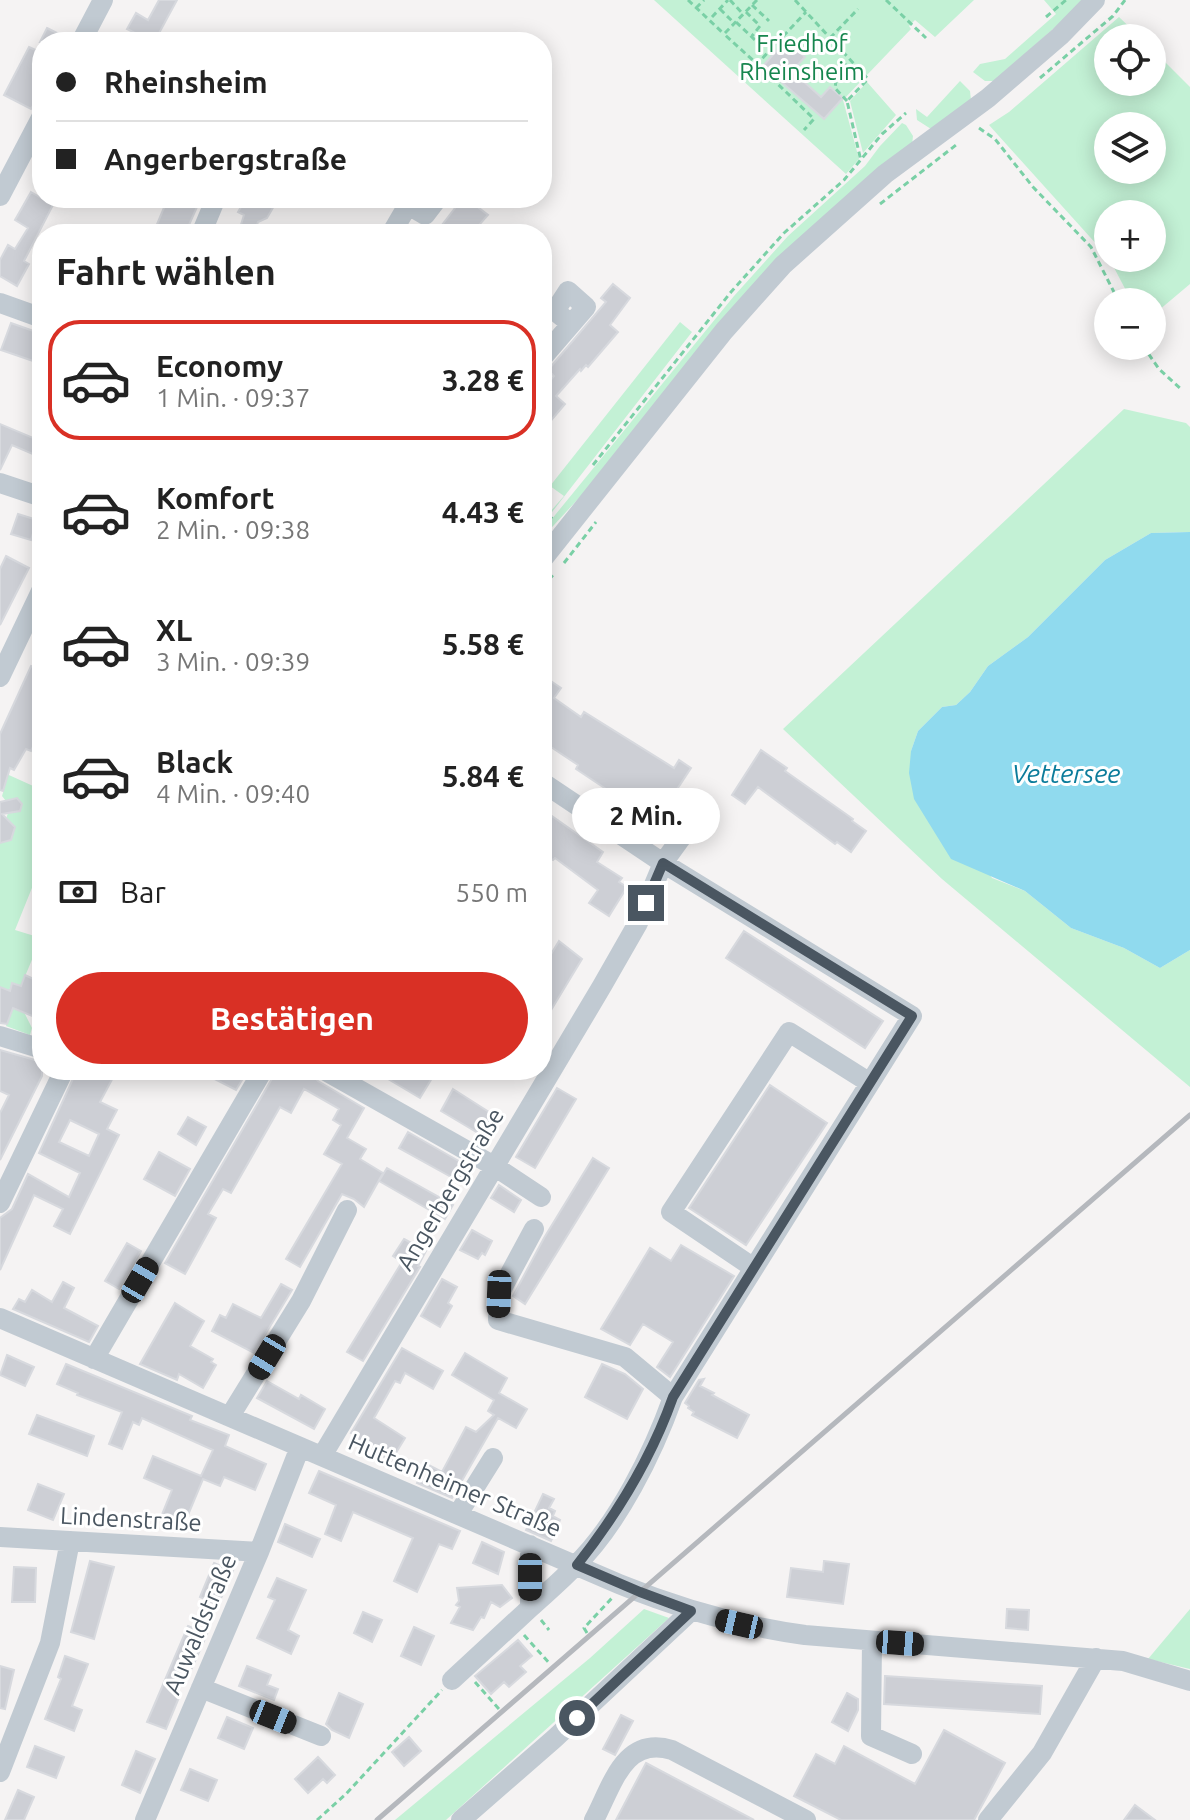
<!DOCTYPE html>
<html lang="de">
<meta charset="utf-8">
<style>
body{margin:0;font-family:Ubuntu,sans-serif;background:#f6f6f6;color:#222;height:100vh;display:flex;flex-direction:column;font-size:30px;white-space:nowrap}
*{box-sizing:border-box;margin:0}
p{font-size:26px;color:#767676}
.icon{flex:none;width:44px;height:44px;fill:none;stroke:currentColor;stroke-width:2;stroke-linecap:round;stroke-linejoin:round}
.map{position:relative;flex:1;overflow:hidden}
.side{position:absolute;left:32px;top:224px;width:520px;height:856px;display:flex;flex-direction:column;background:#fff;border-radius:32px;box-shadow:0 4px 20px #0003}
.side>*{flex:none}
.guide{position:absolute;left:32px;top:32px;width:520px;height:176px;border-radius:32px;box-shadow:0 4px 20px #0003;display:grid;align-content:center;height:176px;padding:0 24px;background:#fff}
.tools{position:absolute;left:1094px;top:24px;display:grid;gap:16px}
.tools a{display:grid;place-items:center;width:72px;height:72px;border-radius:50%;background:#fff;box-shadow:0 4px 20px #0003;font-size:40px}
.end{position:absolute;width:36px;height:36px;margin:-18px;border:10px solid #4a5661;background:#fff;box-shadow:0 0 0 4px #fff}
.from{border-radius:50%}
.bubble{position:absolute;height:56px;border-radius:28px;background:#fff;box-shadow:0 4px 20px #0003;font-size:26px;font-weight:700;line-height:56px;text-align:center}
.car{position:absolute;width:24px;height:48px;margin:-24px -12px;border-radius:10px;box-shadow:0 0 6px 2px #0007;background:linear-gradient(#222 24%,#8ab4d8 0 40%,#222 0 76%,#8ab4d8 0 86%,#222 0)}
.guide b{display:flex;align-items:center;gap:28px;height:76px;font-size:30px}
.guide b+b{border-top:2px solid #e0e0e0}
.guide i{width:20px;height:20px;background:#222}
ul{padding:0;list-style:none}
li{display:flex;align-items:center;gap:24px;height:120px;margin:0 16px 12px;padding:0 8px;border:4px solid transparent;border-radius:32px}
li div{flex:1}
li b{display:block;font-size:30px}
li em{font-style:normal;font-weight:700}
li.current{border-color:#d93025}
li>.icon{width:72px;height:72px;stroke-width:1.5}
h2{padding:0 24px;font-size:36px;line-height:96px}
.pay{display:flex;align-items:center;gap:20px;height:88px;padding:0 24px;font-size:30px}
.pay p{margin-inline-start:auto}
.primary-button{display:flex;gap:16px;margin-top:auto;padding:16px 24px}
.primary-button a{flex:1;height:92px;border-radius:48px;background:#d93025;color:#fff;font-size:32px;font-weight:700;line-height:92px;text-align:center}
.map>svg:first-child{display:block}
.green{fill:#c3f1d5;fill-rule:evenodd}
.water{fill:#90daee}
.building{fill:#cdcfd5;stroke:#d7d9de;stroke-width:2;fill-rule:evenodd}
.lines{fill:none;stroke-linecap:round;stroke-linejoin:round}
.path{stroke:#7ad0a6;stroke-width:3;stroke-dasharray:6 4;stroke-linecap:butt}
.minor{stroke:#c1cad2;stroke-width:20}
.rail{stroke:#b5b8bd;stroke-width:5}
.route{stroke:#4a5661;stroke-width:10}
.labels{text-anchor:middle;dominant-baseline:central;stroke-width:6;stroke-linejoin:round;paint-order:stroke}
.park-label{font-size:24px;fill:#17864f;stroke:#fff}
.street-label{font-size:24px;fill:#4a5661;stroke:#fff}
.water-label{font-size:26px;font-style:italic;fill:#0c7c9b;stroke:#fff}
</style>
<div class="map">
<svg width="1190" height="1820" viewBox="0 0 1190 1820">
<rect width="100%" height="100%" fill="#f5f3f3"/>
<path class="green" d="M654,0H974L935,37L915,20L909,26L911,29L843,100L859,159L846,174Z
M1044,0H1086L994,81H985L973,72L980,64L1005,59L1056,14Z
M1119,17L1141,38H1108V82H1152V49L1190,87V284L1152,316V302H1132L1109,258H1152V214H1108V257L989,125L1009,112ZM1108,126H1152V170H1108Z
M960,81L970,91L971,100L931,129L917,120L916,109L927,117Z
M867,82L896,115L863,153L850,101Z
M902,123L906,125L913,136L912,145L885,167L542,538V531L734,296L788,236L865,166L880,146Z
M680,322L692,332L542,525V521L564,496L550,486Z
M1124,409L1186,423L1190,427V532L1151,533L1105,560L1028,637L988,666L970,692L956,705L942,707L918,731L911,751L992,878L1025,891L1071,928L1124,948L1160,968L1190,950V1087L942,879L783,729Z
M0,771L42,790V863L15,930L41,938L21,986L12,983L9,991L0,994V843L11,840L14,828L6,819L8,813L20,811L22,804L17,798L6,801L2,796L5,786L0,780Z
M13,1007L24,1012L32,1028L30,1035L6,1026Z
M644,1609L669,1618L446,1820H395L590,1658Z
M1190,1609V1669L1148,1659Z"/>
<path class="water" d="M1190,532V950L1160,968L1124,948L1071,928L1025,891L951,859L914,799L909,773L911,751L918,731L942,707L956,705L970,692L988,666L1028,637L1105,560L1151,533Z"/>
<path class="building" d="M159,0H177L158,35L155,34L151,41L127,29L136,13L148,20Z
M47,28L69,39L68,42H40Z
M786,40L805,57L792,71L821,97L830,87L843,98L824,119L763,66Z
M29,47L42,53V90L31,109L4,95Z
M31,192L53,205L24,261L29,264L17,286L0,276V260L8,245L15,249L28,228L15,220Z
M168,198H201L185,234H158L159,230L155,229Z
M246,198H258L274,206L267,218L258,222L254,234H238L244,215L238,212Z
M451,198H466L488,215L471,234H435L455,208L449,204Z
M613,284L630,298L610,325L618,332L588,367L586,365L581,371L580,369L556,396L565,404L542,431V390L554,376L548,370L606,302L601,298Z
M11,323L42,334V364L1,350Z
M42,416V458L12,445L0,470V424L33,438Z
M18,514L37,520L31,540L11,534Z
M6,556L29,568L0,625V569Z
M31,666L42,671V728L31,751L26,749L14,770L10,768L3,791L0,790V734Z
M542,675L561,688L554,698L581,717L584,712L674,768L679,760L691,768L670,800L681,807L664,833L621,805L624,801L576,769L578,765L542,741Z
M761,750L787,768L785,771L853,819L852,821L866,831L851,852L837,842L835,844L758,787L745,804L732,795Z
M17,798L22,804L20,811L2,814L15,827L11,840L0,843V802Z
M542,809L603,852L597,862L622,878L619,882L627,887L609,916L589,903L598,890L555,858L553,860L542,853Z
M744,931L883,1021L865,1048L726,958Z
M559,941L582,959L542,1025V969Z
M25,975L42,983V1020L13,1008L7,1024L0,1023V987L10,991L12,983L21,986Z
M0,1050L42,1062V1076L0,1160V1113L9,1095L0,1091Z
M77,1070H117L100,1102L117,1110L107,1129L119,1135L70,1234L54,1226L63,1209L34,1195L0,1270V1218L12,1209L28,1174L69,1197L80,1173L39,1153ZM70,1120L99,1134L89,1156L59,1142Z
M197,1070H248L236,1090Z
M277,1070H308L318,1081L364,1108L347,1138L366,1149L360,1159L383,1173L364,1207L354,1199L342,1194L300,1267L286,1259L342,1164L324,1154L341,1125L333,1120L339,1109L304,1089L291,1113L280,1107L231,1193L223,1189L208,1214L216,1218L185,1274L165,1263Z
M373,1070H418L432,1078L420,1098Z
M770,1085L827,1123L746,1245L689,1208Z
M557,1088L576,1099L535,1168L516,1157Z
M453,1089L500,1119L488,1139L441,1111Z
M188,1117L206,1127L196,1145L178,1134Z
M408,1132L471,1168L462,1183L399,1148Z
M159,1152L190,1169L175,1196L144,1179Z
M593,1158L609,1168L525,1304L513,1296L544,1238Z
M387,1168L453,1205L445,1219L379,1181Z
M499,1185L521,1200L514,1212L491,1198Z
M472,1230L492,1241L485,1255L482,1253L478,1259L460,1250Z
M404,1239L426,1251L418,1266L420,1267L363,1361L347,1352L402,1262L393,1256Z
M127,1243L141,1251L119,1289L105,1281Z
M681,1245L734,1276L670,1377L657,1367L673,1342L643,1324L630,1345L601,1329L650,1248L671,1261Z
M442,1279L457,1287L448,1303L452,1306L440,1327L421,1316Z
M63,1282L74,1288L64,1308L98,1326L89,1342L13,1309L19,1299L25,1302L32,1290L52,1302Z
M281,1284L292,1290L254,1353L212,1331L220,1315L226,1318L233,1304L261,1318Z
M175,1303L204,1321L190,1346L213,1359L211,1362L216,1365L203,1388L179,1374L177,1380L140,1364Z
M402,1348L443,1371L433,1389L405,1373L400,1383L395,1381L374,1418L405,1438L391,1461L354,1439L356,1435L351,1433Z
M465,1353L507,1378L499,1393L527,1409L516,1428L498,1418L452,1498L417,1483L427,1464L442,1472L466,1427L476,1432L494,1415L488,1411L494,1400L452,1375Z
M7,1355L34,1367L25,1386L0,1375Z
M66,1364L192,1416L190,1420L229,1435L225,1446L266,1464L255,1490L224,1477L220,1486L203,1479L183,1527L161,1517L172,1490L144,1478L153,1456L201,1476L213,1450L142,1418L139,1425L133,1422L122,1449L109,1444L122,1412L77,1395L78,1393L57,1384Z
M602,1364L625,1374L643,1389L627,1419L585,1397Z
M704,1379L700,1386L714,1393L712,1395L749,1415L737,1438L692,1415L694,1412L688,1408L689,1406L685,1403L699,1380Z
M267,1381L299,1399L301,1395L325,1409L314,1429L257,1398Z
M37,1415L94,1436L87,1456L29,1434Z
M319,1471L460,1531L452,1549L439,1544L417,1592L394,1581L413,1538L353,1512L341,1541L325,1534L336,1505L309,1493Z
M38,1484L64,1494L53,1520L28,1510Z
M543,1494L554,1499L549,1508L555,1511L553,1516L560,1520L551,1541L526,1530Z
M285,1524L320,1539L312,1557L278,1542Z
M482,1542L504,1552L498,1574L473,1563Z
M90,1561L114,1567L94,1639L71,1632Z
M824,1561L849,1564L843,1604L787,1597L791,1568L823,1572Z
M214,1563L233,1571L218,1605L200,1597Z
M14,1567L36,1568L35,1602H12Z
M277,1578L306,1590L288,1630L299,1636L291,1654L257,1638L275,1600L268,1597Z
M502,1585L512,1598L500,1607L491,1602L484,1618L481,1617L473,1630L451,1623L460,1607L456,1605L459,1601L457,1588Z
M1007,1609L1029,1610L1028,1630L1006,1628Z
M363,1612L382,1620L372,1642L354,1633Z
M188,1626L207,1634L192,1668L187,1665L174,1693L180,1695L166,1729L147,1722Z
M414,1627L434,1636L421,1665L401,1656Z
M518,1640L532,1656L520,1666L526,1672L509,1687L504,1682L491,1694L475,1676Z
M65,1656L88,1664L72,1706L82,1710L74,1731L45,1719L61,1679L58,1677Z
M0,1666L14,1670L5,1709L0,1708Z
M247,1666L271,1675L267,1685L278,1689L274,1700L239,1686Z
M885,1676L1042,1686L1040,1714L884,1704Z
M339,1693L363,1704L349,1738L332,1730L326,1724Z
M847,1693L858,1699V1710L848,1731L832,1722Z
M621,1715L633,1721L615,1755L603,1749Z
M227,1717L253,1728L244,1749L218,1738Z
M944,1730L1005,1763L974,1820H841L794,1796L816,1754L835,1764L844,1746L915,1784Z
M409,1737L421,1751L404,1766L392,1752Z
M35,1746L64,1757L56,1778L27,1767Z
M136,1751L155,1759L140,1793L122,1785Z
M318,1757L335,1775L327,1783L323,1779L308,1793L295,1779Z
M646,1763L754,1820H616Z
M190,1769L217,1780L208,1801L181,1790Z
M18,1790L34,1797L24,1820H5Z
M1135,1805L1155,1820H1124Z"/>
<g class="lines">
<path class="path" d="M688,0L724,34
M730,0L743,14
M757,0L724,34L757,64L806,12
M795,0L868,79L847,101L861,161
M886,0L926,38
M752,5L769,21
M696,8L704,0
M720,9L734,23
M746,12L760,26L752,36
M712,17L728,0
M1046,17L1066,0
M736,22L755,40
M830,38L858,9
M757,64L814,119L804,130
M1040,78L1113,16L1125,0
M847,101L835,88L837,74L851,60
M979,128L995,139L1033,187L1091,247L1119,302
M880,204L956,145
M1143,346L1159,369L1181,389
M593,465L731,292L784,233L844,180L882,134L906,113
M542,529L554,514
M564,563L596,522
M542,587L553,575
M541,1620L549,1630
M587,1633L584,1628L612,1598
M524,1635L550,1664
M475,1682L499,1709
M317,1820L346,1794L442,1690"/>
<path class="minor" d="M81,42L103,0
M0,196L42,116
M408,205L425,215L438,198
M201,234L216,198
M391,234L412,198
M0,303L42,318
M542,358L586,307L568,291L555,311L571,324
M0,483L42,497
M542,560L724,331L783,265L885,174L988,98L1060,36L1095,0
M0,677L42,589
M0,1036L42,1049
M324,1070L494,1166L541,1197
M0,1203L64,1070
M534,1229L499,1294L498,1320L625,1357L673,1397
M754,1268L671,1212L789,1032L870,1083
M0,1318L619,1584C680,1609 740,1626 805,1635L1123,1661L1190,1681
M94,1359L263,1070
M230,1416L301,1301L347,1210
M322,1456L602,986L638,923L663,863L692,823
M458,1514L493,1458
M0,1537L259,1552
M530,1608C545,1594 561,1581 575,1566C618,1524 653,1453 673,1397L912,1016L663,863L542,782
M872,1641L871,1736L912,1754
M452,1680L530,1608V1545
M201,1688L321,1736
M0,1772L50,1643L70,1541
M145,1820L259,1552L300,1447
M461,1820L554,1739L691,1611
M594,1820C612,1786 624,1735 672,1750L806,1820
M988,1820L1042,1753L1096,1658"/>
<path class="rail" d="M377,1820L1190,1115"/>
</g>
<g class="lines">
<path class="route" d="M577,1718L691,1611L640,1592L577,1565C618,1513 651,1459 673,1397L912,1016L663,863L646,903"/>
</g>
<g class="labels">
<g class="park-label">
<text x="802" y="43">Friedhof<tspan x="802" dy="28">Rheinsheim</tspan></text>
</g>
<g class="street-label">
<text transform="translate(450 1189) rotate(-59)">Angerbergstraße</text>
<text transform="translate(455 1485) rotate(23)">Huttenheimer Straße</text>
<text transform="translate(131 1519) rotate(3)">Lindenstraße</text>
<text transform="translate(200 1624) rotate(-67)">Auwaldstraße</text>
</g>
<g class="water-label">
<text x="1066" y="773">Vettersee</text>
</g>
</g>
</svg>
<div class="tools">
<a><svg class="icon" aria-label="locate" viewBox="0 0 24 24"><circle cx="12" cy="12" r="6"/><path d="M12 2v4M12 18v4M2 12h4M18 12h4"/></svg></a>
<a><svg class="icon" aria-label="layers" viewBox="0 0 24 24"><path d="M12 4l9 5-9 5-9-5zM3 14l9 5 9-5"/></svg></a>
<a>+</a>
<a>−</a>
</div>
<i class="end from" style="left:577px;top:1718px"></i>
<i class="end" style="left:646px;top:903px"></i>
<div class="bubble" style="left:572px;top:788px;width:148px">2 Min.</div>
<i class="car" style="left:140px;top:1280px;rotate:30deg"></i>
<i class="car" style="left:499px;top:1294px;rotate:182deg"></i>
<i class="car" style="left:267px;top:1357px;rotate:211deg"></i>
<i class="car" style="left:530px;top:1577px;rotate:180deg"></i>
<i class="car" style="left:739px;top:1624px;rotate:283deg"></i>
<i class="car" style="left:900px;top:1643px;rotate:94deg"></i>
<i class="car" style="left:273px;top:1717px;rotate:112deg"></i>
<div class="guide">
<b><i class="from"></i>Rheinsheim</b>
<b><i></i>Angerbergstraße</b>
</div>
<section class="side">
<h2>Fahrt wählen</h2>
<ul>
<li class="current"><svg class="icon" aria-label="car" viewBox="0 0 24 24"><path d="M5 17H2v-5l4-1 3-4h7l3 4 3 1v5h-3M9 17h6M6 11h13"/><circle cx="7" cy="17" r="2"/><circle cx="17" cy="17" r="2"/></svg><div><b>Economy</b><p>1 Min. · 09:37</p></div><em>3.28 €</em></li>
<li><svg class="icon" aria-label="car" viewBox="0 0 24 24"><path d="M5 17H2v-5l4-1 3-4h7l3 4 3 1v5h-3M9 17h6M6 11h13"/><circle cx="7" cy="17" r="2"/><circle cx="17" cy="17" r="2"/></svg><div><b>Komfort</b><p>2 Min. · 09:38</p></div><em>4.43 €</em></li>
<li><svg class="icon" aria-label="car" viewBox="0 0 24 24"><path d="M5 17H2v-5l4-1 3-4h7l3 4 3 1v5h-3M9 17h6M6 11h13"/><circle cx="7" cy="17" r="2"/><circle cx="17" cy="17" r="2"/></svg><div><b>XL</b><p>3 Min. · 09:39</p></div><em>5.58 €</em></li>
<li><svg class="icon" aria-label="car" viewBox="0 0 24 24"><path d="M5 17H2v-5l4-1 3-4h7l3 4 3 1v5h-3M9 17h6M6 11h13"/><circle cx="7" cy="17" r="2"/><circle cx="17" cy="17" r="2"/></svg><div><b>Black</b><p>4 Min. · 09:40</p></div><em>5.84 €</em></li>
</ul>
<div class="pay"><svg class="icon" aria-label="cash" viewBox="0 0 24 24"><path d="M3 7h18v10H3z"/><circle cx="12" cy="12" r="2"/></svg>Bar<p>550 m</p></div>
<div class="primary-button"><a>Bestätigen</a></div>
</section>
</div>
